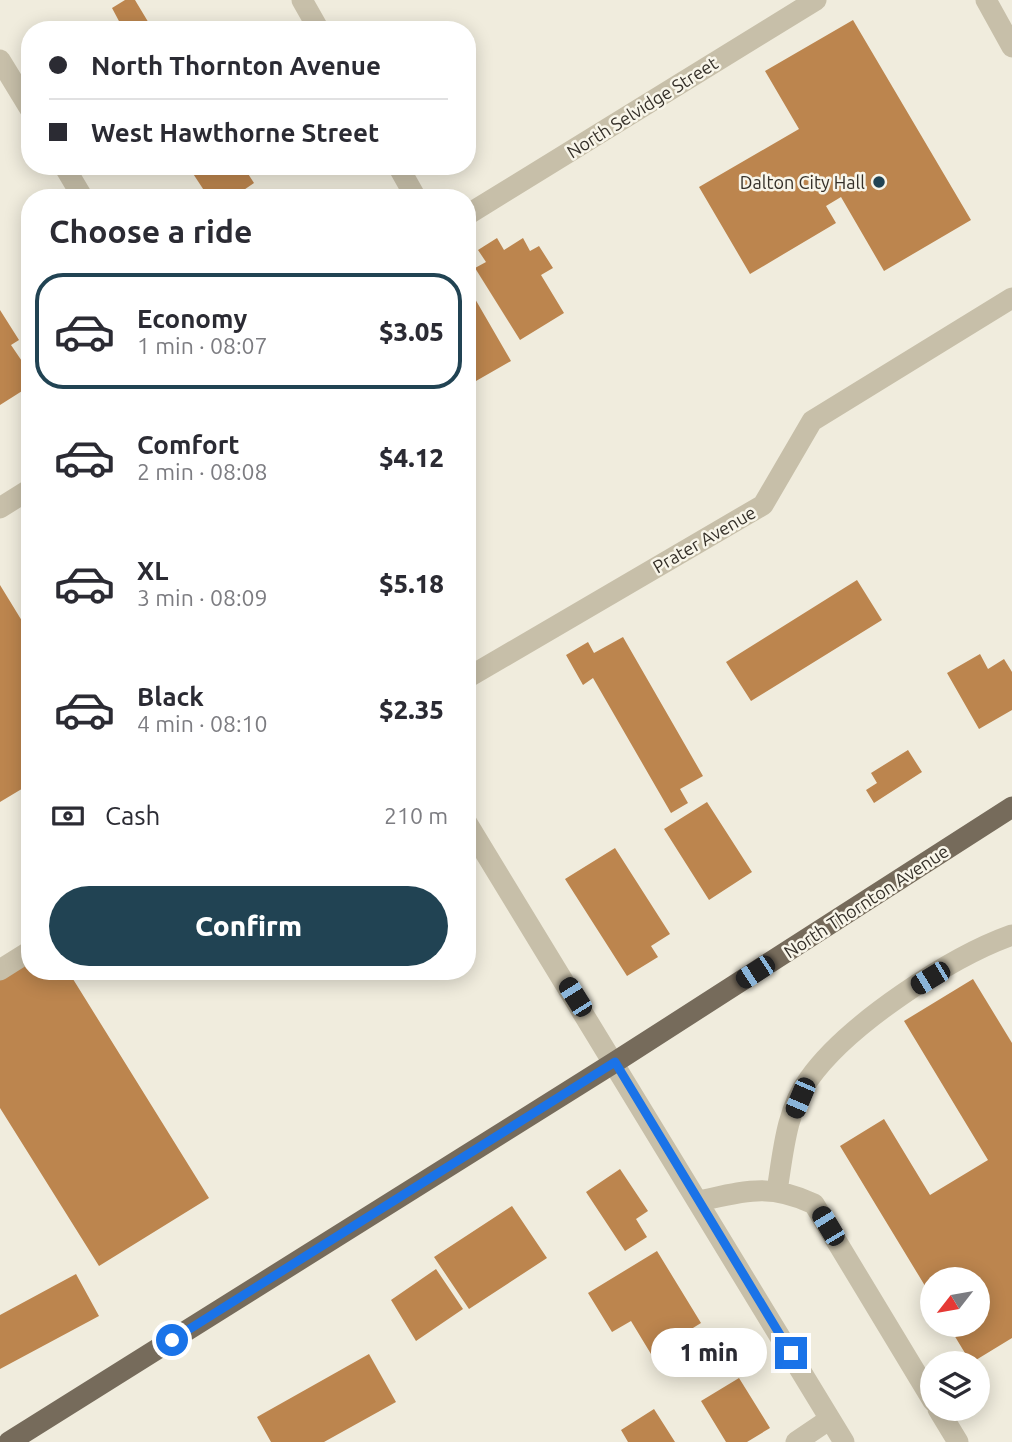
<!DOCTYPE html>
<meta charset="utf-8">
<style>
body{margin:0;font-family:Ubuntu,sans-serif;background:#f7f7f7;color:#2b2b33;height:100vh;display:flex;flex-direction:column;font-size:26px;white-space:nowrap}
*{box-sizing:border-box;margin:0}
p{font-size:23px;color:#7c7c81}
.icon{flex:none;width:38px;height:38px;fill:none;stroke:currentColor;stroke-width:2;stroke-linecap:round;stroke-linejoin:round}
.map{position:relative;flex:1;overflow:hidden}
.details{position:absolute;left:21px;top:189px;width:455px;height:791px;display:flex;flex-direction:column;background:#fff;border-radius:28px;box-shadow:0 4px 18px #0003}
.details>*{flex:none}
.banner{position:absolute;left:21px;top:21px;width:455px;height:154px;border-radius:28px;box-shadow:0 4px 18px #0003;display:grid;align-content:center;height:154px;padding:0 28px;background:#fff}
.needle{width:46px;rotate:239deg}
.buttons{position:absolute;left:920px;top:1267px;display:grid;gap:14px}
.buttons a{display:grid;place-items:center;width:70px;height:70px;border-radius:50%;background:#fff;box-shadow:0 4px 18px #0003;font-size:35px}
.end{position:absolute;width:32px;height:32px;margin:-16px;border:9px solid #1a73e8;background:#fff;box-shadow:0 0 0 4px #fff}
.from{border-radius:50%}
.bubble{position:absolute;height:49px;border-radius:24px;background:#fff;box-shadow:0 4px 18px #0003;font-size:23px;font-weight:800;line-height:49px;text-align:center}
.car{position:absolute;width:21px;height:42px;margin:-21px -10px;border-radius:9px;box-shadow:0 0 5px 2px #0007;background:linear-gradient(#222 24%,#8ab4d8 0 40%,#222 0 76%,#8ab4d8 0 86%,#222 0)}
.banner b{display:flex;align-items:center;gap:24px;height:66px;font-size:26px}
.banner b+b{border-top:2px solid #e1e1e2}
.banner i{width:18px;height:18px;background:#2b2b33}
ul{padding:0;list-style:none}
li{display:flex;align-items:center;gap:21px;height:116px;margin:0 14px 10px;padding:0 14px;border:4px solid transparent;border-radius:28px}
li div{flex:1}
li b{display:block;font-size:26px}
li em{font-style:normal;font-weight:800}
li.active{border-color:#214353}
li>.icon{width:63px;height:63px;stroke-width:1.5}
h2{padding:0 28px;font-size:32px;line-height:84px}
.pay{display:flex;align-items:center;gap:18px;height:77px;padding:0 28px;font-size:26px}
.pay p{margin-inline-start:auto}
.button{display:flex;gap:14px;margin-top:auto;padding:14px 28px}
.button a{flex:1;height:80px;border-radius:42px;background:#214353;color:#fff;font-size:28px;font-weight:800;line-height:80px;text-align:center}
.map>svg:first-child{display:block}
.building{fill:#bc854e}
.lines{fill:none;stroke-linecap:round;stroke-linejoin:round}
.minor{stroke:#c7bfa9;stroke-width:21}
.major{stroke:#766b5b;stroke-width:21}
.route{stroke:#1a73e8;stroke-width:9}
.poi-dot{fill:#214353;stroke:#f8f5e9;stroke-width:2.5}
.labels{text-anchor:middle;dominant-baseline:central;stroke-width:5;stroke-linejoin:round;paint-order:stroke}
.street-label{font-size:18px;fill:#353029;stroke:#f8f5e9}
.poi-label{font-size:18px;fill:#353029;stroke:#f8f5e9;text-anchor:end}
</style>
<div class="map">
<svg width="1012" height="1442" viewBox="0 0 1012 1442">
<rect width="100%" height="100%" fill="#f0ecdd"/>
<path class="building" d="M125,0H135L153,30H108L120,23L112,8Z
M853,20L971,220L884,271L841,197L826,206L836,223L750,274L699,187L799,129L765,71Z
M188,166H243L254,183L232,198H209Z
M497,238L504,250L523,238L530,251L539,246L553,268L541,275L564,313L520,340L475,268L486,262L478,250Z
M467,285L511,361L476,381L467,370Z
M0,310L19,340L11,345L30,373V386L0,405Z
M857,580L882,620L751,701L726,662Z
M0,585L30,634V784L0,802Z
M623,637L703,776L680,789L688,803L671,813L593,678L583,685L566,655L588,642L594,653Z
M980,654L988,669L1004,659L1012,672V710L979,729L947,673Z
M908,750L922,772L874,803L866,790L877,783L871,773Z
M707,802L752,872L709,900L664,829Z
M615,848L670,934L651,946L658,957L627,976L565,879Z
M30,954V971H68L209,1198L99,1266L0,1108V972Z
M973,979L1012,1043V1338L971,1363L948,1325H978V1279H933V1299L840,1146L884,1119L930,1195L988,1160L904,1021Z
M620,1169L648,1211L636,1219L647,1237L625,1251L586,1192Z
M512,1206L547,1258L469,1309L434,1257Z
M657,1251L701,1323L651,1354L631,1321L612,1332L588,1293Z
M436,1269L463,1309L416,1341L391,1300Z
M76,1274L99,1316L0,1369V1315Z
M369,1354L396,1402L324,1442H271L257,1417Z
M739,1378L770,1428L747,1442H726L701,1401Z
M654,1409L675,1442H628L621,1430Z"/>
<g class="lines">
<path class="minor" d="M302,0L319,30
M986,0L1012,47
M0,60L30,109
M64,166L83,198
M398,166L416,198
M467,215L816,0
M0,508L30,489
M467,678L763,505L812,421L1012,298
M467,823L844,1442
M0,970L30,951
M777,1191C783,1154 786,1110 809,1079C847,1025 950,957 1012,935
M699,1201C746,1191 769,1183 814,1204L933,1401
M938,1409L958,1442
M796,1442L830,1419"/>
<path class="major" d="M9,1442L615,1062L1012,807"/>
</g>
<g class="lines">
<path class="route" d="M172,1340L615,1062L791,1353"/>
</g>
<circle class="poi-dot" cx="879" cy="182" r="7"/>
<g class="labels">
<g class="street-label">
<text transform="translate(642 107) rotate(-32)">North Selvidge Street</text>
<text transform="translate(704 539) rotate(-30)">Prater Avenue</text>
<text transform="translate(866 901) rotate(-33)">North Thornton Avenue</text>
</g>
<g class="poi-label">
<text x="865" y="182">Dalton City Hall</text>
</g>
</g>
</svg>
<div class="buttons">
<a><svg class="needle" viewBox="-14 -14 28 28"><path d="M0-13l5 13h-10z" fill="#e53935"/><path d="M0 13l5-13h-10z" fill="#7c7c81"/></svg></a>
<a><svg class="icon" aria-label="layers" viewBox="0 0 24 24"><path d="M12 4l9 5-9 5-9-5zM3 14l9 5 9-5"/></svg></a>
</div>
<i class="end from" style="left:172px;top:1340px"></i>
<i class="end" style="left:791px;top:1353px"></i>
<div class="bubble" style="left:651px;top:1328px;width:116px">1 min</div>
<i class="car" style="left:755px;top:972px;rotate:237deg"></i>
<i class="car" style="left:930px;top:978px;rotate:239deg"></i>
<i class="car" style="left:575px;top:997px;rotate:328deg"></i>
<i class="car" style="left:800px;top:1098px;rotate:203deg"></i>
<i class="car" style="left:828px;top:1226px;rotate:329deg"></i>
<div class="banner">
<b><i class="from"></i>North Thornton Avenue</b>
<b><i></i>West Hawthorne Street</b>
</div>
<section class="details">
<h2>Choose a ride</h2>
<ul>
<li class="active"><svg class="icon" aria-label="car" viewBox="0 0 24 24"><path d="M5 17H2v-5l4-1 3-4h7l3 4 3 1v5h-3M9 17h6M6 11h13"/><circle cx="7" cy="17" r="2"/><circle cx="17" cy="17" r="2"/></svg><div><b>Economy</b><p>1 min · 08:07</p></div><em>$3.05</em></li>
<li><svg class="icon" aria-label="car" viewBox="0 0 24 24"><path d="M5 17H2v-5l4-1 3-4h7l3 4 3 1v5h-3M9 17h6M6 11h13"/><circle cx="7" cy="17" r="2"/><circle cx="17" cy="17" r="2"/></svg><div><b>Comfort</b><p>2 min · 08:08</p></div><em>$4.12</em></li>
<li><svg class="icon" aria-label="car" viewBox="0 0 24 24"><path d="M5 17H2v-5l4-1 3-4h7l3 4 3 1v5h-3M9 17h6M6 11h13"/><circle cx="7" cy="17" r="2"/><circle cx="17" cy="17" r="2"/></svg><div><b>XL</b><p>3 min · 08:09</p></div><em>$5.18</em></li>
<li><svg class="icon" aria-label="car" viewBox="0 0 24 24"><path d="M5 17H2v-5l4-1 3-4h7l3 4 3 1v5h-3M9 17h6M6 11h13"/><circle cx="7" cy="17" r="2"/><circle cx="17" cy="17" r="2"/></svg><div><b>Black</b><p>4 min · 08:10</p></div><em>$2.35</em></li>
</ul>
<div class="pay"><svg class="icon" aria-label="cash" viewBox="0 0 24 24"><path d="M3 7h18v10H3z"/><circle cx="12" cy="12" r="2"/></svg>Cash<p>210 m</p></div>
<div class="button"><a>Confirm</a></div>
</section>
</div>
